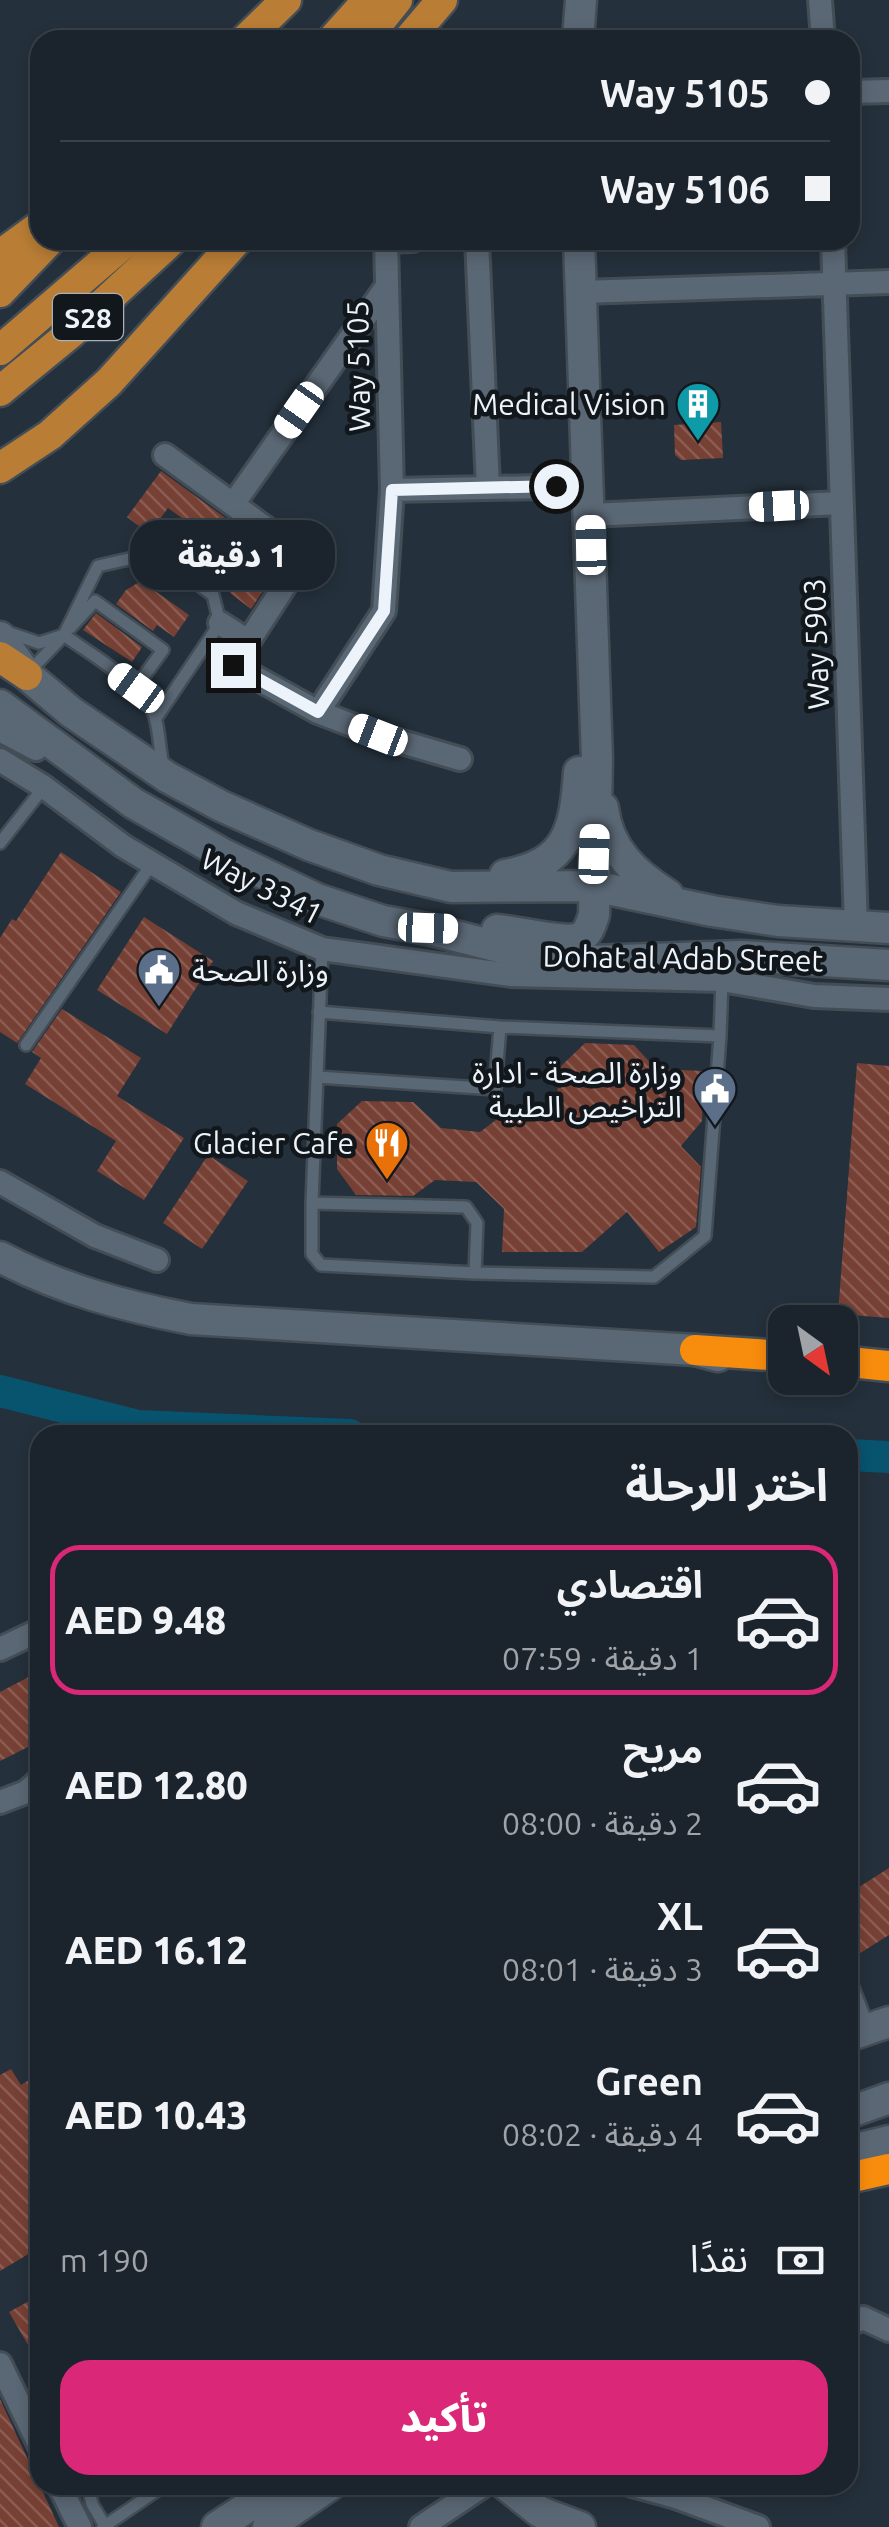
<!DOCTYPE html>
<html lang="ar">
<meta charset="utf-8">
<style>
body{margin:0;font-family:Ubuntu,"Noto Sans Arabic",sans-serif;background:#283038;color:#f1f3f6;direction:rtl;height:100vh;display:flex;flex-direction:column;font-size:38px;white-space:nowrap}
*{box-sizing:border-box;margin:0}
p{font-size:32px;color:#a0a4a9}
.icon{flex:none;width:55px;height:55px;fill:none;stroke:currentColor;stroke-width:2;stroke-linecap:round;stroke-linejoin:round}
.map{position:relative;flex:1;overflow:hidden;direction:ltr}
.side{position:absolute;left:30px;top:1425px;width:828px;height:1070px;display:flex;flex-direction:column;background:#1b242c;border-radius:30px;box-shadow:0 5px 15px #0003,0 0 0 2px #394148;direction:rtl}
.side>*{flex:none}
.banner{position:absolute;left:30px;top:30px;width:830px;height:220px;border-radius:30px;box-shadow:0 5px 15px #0003,0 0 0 2px #394148;direction:rtl;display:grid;align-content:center;height:220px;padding:0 30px;background:#1b242c}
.needle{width:65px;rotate:147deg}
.controls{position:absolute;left:768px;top:1305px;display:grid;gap:20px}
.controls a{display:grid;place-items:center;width:90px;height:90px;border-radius:20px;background:#1b242c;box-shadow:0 5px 15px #0003,0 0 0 2px #394148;font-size:50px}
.end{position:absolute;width:45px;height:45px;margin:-22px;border:12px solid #ecf3fb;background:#111;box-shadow:0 0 0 5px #111}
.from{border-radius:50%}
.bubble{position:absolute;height:70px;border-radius:30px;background:#1b242c;box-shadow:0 5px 15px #0003,0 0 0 2px #394148;font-size:32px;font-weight:800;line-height:70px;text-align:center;direction:rtl}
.car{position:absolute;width:30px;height:60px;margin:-30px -15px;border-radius:12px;box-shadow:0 0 8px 2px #0007;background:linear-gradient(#fff 24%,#345 0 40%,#fff 0 76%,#345 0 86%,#fff 0)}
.banner b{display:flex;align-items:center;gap:35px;height:95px;font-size:38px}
.banner b+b{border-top:2px solid #394148}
.banner i{width:25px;height:25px;background:#f1f3f6}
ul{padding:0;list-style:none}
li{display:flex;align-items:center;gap:30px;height:150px;margin:0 20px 15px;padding:0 10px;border:5px solid transparent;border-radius:30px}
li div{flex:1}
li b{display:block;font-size:38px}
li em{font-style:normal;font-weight:800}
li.on{border-color:#db2777}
li>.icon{width:90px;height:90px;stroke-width:1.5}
h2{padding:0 30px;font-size:45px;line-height:120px}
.pay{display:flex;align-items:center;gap:25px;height:110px;padding:0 30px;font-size:38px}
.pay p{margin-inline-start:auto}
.button{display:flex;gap:20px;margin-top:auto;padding:20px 30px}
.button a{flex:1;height:115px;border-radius:30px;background:#db2777;color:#fff;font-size:40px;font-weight:800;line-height:115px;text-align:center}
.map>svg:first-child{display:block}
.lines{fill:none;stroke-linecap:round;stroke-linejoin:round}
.river{stroke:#08536e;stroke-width:32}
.building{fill:url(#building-back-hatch)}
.lane-casing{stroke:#434d56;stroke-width:16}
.street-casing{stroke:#434d56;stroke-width:28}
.secondary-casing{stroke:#434d56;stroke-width:35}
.primary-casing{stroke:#434d56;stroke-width:35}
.highway-casing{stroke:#434d56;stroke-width:35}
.lane{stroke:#5a6774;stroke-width:11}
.street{stroke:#5a6774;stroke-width:22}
.secondary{stroke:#5a6774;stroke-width:30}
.primary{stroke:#b97d36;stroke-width:30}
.highway{stroke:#f88c0d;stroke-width:30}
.route{stroke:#ecf3fb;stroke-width:12}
.labels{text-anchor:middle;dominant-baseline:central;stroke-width:9;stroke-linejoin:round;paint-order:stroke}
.shield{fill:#12171c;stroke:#abb1b8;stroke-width:2.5}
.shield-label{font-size:28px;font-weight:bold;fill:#ecf3fb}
.street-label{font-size:30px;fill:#ecf3fb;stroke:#12171c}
.poi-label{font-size:30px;fill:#ecf3fb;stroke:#12171c;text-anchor:end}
</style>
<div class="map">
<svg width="889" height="2527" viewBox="0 0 889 2527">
<defs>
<pattern id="building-back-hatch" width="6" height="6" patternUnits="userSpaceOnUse" patternTransform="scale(2.5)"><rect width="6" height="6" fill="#774034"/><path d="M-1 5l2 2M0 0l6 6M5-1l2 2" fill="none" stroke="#8a5c52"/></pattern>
</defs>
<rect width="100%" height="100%" fill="#24303b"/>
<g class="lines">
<path class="river" d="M0,1391L138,1426L350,1435
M848,1455L889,1457"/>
</g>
<path class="building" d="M721,422L723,458L681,460L675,455L674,425Z
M161,471L283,560L251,609L230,593L248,566L168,508L149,534L127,517Z
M141,581L189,615L174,637L157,625L153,631L116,604L126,590Z
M96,613L142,647L132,662L83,630Z
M61,852L121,892L17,1043L0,1032V938L12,919L16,921Z
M144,917L213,961L167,1034L97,990Z
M62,1009L141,1058L117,1096L184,1138L144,1200L97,1171L116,1141L25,1084L41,1058L32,1052Z
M585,1043L634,1045L656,1069L704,1071L702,1121L681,1146L701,1167L696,1227L659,1252L627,1212L582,1252H502L504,1209L476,1182L435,1180L413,1196L356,1195L337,1169V1124L362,1101L413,1102L441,1128L480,1132L508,1111L556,1113L559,1068Z
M857,1063L889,1066V1318L838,1314Z
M208,1155L248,1181L202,1249L163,1223Z
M40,1671V1741L0,1761V1692Z
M889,1868V1935L857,1955L848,1941V1894Z
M11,2069L21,2085L40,2073V2247L0,2271V2075Z
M40,2295V2366L9,2312Z
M0,2399L59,2527H0Z"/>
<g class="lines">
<defs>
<path id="lane" d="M70,628L95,601L163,650L136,687
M7,632L39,643L64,635L98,566L155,553L213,595L220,623L156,718
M27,674L64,635C91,655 149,686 156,721C160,737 159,752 164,768
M0,843L44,787
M500,1027L720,1036L722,980
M26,1045L153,862
M317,1077L495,1089L500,1027L319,1012
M312,1203V1254L321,1265L475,1273L477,1223L466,1207L312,1203L322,949
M475,1273L654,1277L705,1236L720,1036
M848,1975L868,2026
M88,2485L92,2504L105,2526
M103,2527L165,2485"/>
<path id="street" d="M820,0L823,40
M850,92L889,91
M477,240L488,487
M833,240L856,926
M386,241L413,240
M582,292L889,282
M165,455L304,556L233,665L318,712L378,735L460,759
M392,490L589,486
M234,503L387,286
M590,515L841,503
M220,623L246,640
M318,712L384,611L392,490L386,240
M0,730L36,749
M0,760L44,787L123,846L236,913L322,949L511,975L722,980L814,996L889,999
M0,1182L95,1236L157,1260
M0,1649L40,1630
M0,1802L26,1792L40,1780
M848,2325L863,2318L889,2330
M0,2364L40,2446
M59,2485L80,2527
M632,2485L676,2497L698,2485
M676,2497L758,2527
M421,2527L484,2485"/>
<path id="secondary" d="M578,40L581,0
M0,637L27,675L71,712L167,777L221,806L309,845L379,870L451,887L593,886L712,911L778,921L889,928
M0,705L133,803L223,854L317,899L383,921L428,929L542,958L589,961L741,956L889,965
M603,808C608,850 635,874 668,895
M505,875C568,864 575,830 579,772
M497,930C516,931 567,945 581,937C589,933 591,923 594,915L597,759L579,240
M0,1257C61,1289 123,1306 191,1319L695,1350L718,1356
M848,2036L889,2022
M848,2113L889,2098
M848,2151L889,2141
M506,2485L540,2512L580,2527
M217,2527L281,2485
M268,2527L330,2485"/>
<path id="primary" d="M245,40L286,0
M332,40L368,0
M365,40L397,0
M408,40L442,0
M0,255L40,226
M0,292L50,240
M0,350L128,240
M0,391L71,333L172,240
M0,468L50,435L109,382L237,240
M0,657L27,675"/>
<path id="highway" d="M695,1350L785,1356
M840,1361L889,1366
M848,2178L889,2169"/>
</defs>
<use href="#lane" class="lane-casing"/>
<use href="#street" class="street-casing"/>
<use href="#secondary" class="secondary-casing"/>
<use href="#primary" class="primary-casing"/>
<use href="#highway" class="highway-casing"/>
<use href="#lane" class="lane"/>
<use href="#street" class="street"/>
<use href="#secondary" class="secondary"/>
<use href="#primary" class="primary"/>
<use href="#highway" class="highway"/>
</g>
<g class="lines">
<path class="route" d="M233,665L318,712L384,611L392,490L556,486"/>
</g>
<defs>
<symbol id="building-pin" viewBox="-11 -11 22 30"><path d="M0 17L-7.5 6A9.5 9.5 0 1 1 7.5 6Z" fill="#0f9aa8" stroke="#12171c"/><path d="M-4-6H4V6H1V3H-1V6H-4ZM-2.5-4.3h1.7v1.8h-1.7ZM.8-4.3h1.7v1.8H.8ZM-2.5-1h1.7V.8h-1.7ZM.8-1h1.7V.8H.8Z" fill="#fff"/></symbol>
<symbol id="civic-pin" viewBox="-11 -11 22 30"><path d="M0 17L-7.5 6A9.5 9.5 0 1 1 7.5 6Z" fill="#5c6f8a" stroke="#12171c"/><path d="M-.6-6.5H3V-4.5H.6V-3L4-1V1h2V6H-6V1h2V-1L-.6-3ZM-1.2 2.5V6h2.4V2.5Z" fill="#fff"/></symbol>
<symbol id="restaurant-pin" viewBox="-11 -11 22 30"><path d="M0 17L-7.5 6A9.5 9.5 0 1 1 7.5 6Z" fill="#e8710a" stroke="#12171c"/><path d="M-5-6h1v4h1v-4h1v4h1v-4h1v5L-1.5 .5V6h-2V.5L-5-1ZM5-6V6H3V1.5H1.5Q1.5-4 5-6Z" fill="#fff"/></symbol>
</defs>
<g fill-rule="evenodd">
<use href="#building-pin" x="673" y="379" width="50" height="68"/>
<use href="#civic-pin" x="134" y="945" width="50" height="68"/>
<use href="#civic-pin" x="690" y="1064" width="50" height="68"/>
<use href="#restaurant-pin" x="362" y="1118" width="50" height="68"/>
</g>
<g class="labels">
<rect class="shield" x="53" y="294" width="70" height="46" rx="8"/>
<g class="shield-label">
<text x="88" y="317">S28</text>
</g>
<g class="street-label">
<text transform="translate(358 366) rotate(-91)">Way 5105</text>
<text transform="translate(816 644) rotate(-92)">Way 5903</text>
<text transform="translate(262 886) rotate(27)">Way 3341</text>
<text transform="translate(683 958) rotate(1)">Dohat al Adab Street</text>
</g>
<g class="poi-label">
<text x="666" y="404">Medical Vision</text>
<text x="192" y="970" text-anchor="start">وزارة الصحة</text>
<text x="682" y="1072">وزارة الصحة - ادارة<tspan x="682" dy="34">التراخيص الطبية</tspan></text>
<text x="354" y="1143">Glacier Cafe</text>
</g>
</g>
</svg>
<div class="controls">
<a><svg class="needle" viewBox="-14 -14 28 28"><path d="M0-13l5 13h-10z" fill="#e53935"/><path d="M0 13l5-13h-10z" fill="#a0a4a9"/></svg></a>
</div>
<i class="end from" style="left:556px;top:486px"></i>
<i class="end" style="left:233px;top:665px"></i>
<div class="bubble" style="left:130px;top:520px;width:205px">1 دقيقة</div>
<i class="car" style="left:299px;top:410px;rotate:215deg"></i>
<i class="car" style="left:779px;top:506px;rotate:267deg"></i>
<i class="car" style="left:591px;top:545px;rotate:359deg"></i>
<i class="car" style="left:136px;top:688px;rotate:306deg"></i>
<i class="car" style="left:378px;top:735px;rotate:291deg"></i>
<i class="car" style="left:594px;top:854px;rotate:2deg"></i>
<i class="car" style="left:428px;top:928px;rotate:92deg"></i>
<div class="banner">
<b><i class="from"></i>Way 5105</b>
<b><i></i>Way 5106</b>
</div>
<section class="side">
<h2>اختر الرحلة</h2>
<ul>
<li class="on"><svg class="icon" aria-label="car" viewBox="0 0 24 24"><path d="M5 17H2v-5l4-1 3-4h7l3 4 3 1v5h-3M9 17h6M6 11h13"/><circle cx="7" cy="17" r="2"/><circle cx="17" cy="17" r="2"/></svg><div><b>اقتصادي</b><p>1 دقيقة · 07:59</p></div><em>AED 9.48</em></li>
<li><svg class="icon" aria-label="car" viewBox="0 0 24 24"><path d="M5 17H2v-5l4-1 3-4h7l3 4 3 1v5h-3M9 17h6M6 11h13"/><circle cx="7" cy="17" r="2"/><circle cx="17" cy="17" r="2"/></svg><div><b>مريح</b><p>2 دقيقة · 08:00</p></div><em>AED 12.80</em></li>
<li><svg class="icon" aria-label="car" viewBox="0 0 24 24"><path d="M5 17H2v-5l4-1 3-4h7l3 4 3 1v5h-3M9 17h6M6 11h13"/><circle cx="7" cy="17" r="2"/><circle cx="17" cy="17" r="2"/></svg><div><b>XL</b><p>3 دقيقة · 08:01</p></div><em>AED 16.12</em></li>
<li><svg class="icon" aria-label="car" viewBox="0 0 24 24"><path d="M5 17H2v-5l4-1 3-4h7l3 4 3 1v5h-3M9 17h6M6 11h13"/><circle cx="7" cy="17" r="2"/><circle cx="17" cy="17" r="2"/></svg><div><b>Green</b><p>4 دقيقة · 08:02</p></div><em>AED 10.43</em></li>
</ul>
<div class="pay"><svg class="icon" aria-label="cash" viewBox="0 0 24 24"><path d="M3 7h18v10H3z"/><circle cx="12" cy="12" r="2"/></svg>نقدًا<p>190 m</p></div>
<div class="button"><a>تأكيد</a></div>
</section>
</div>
